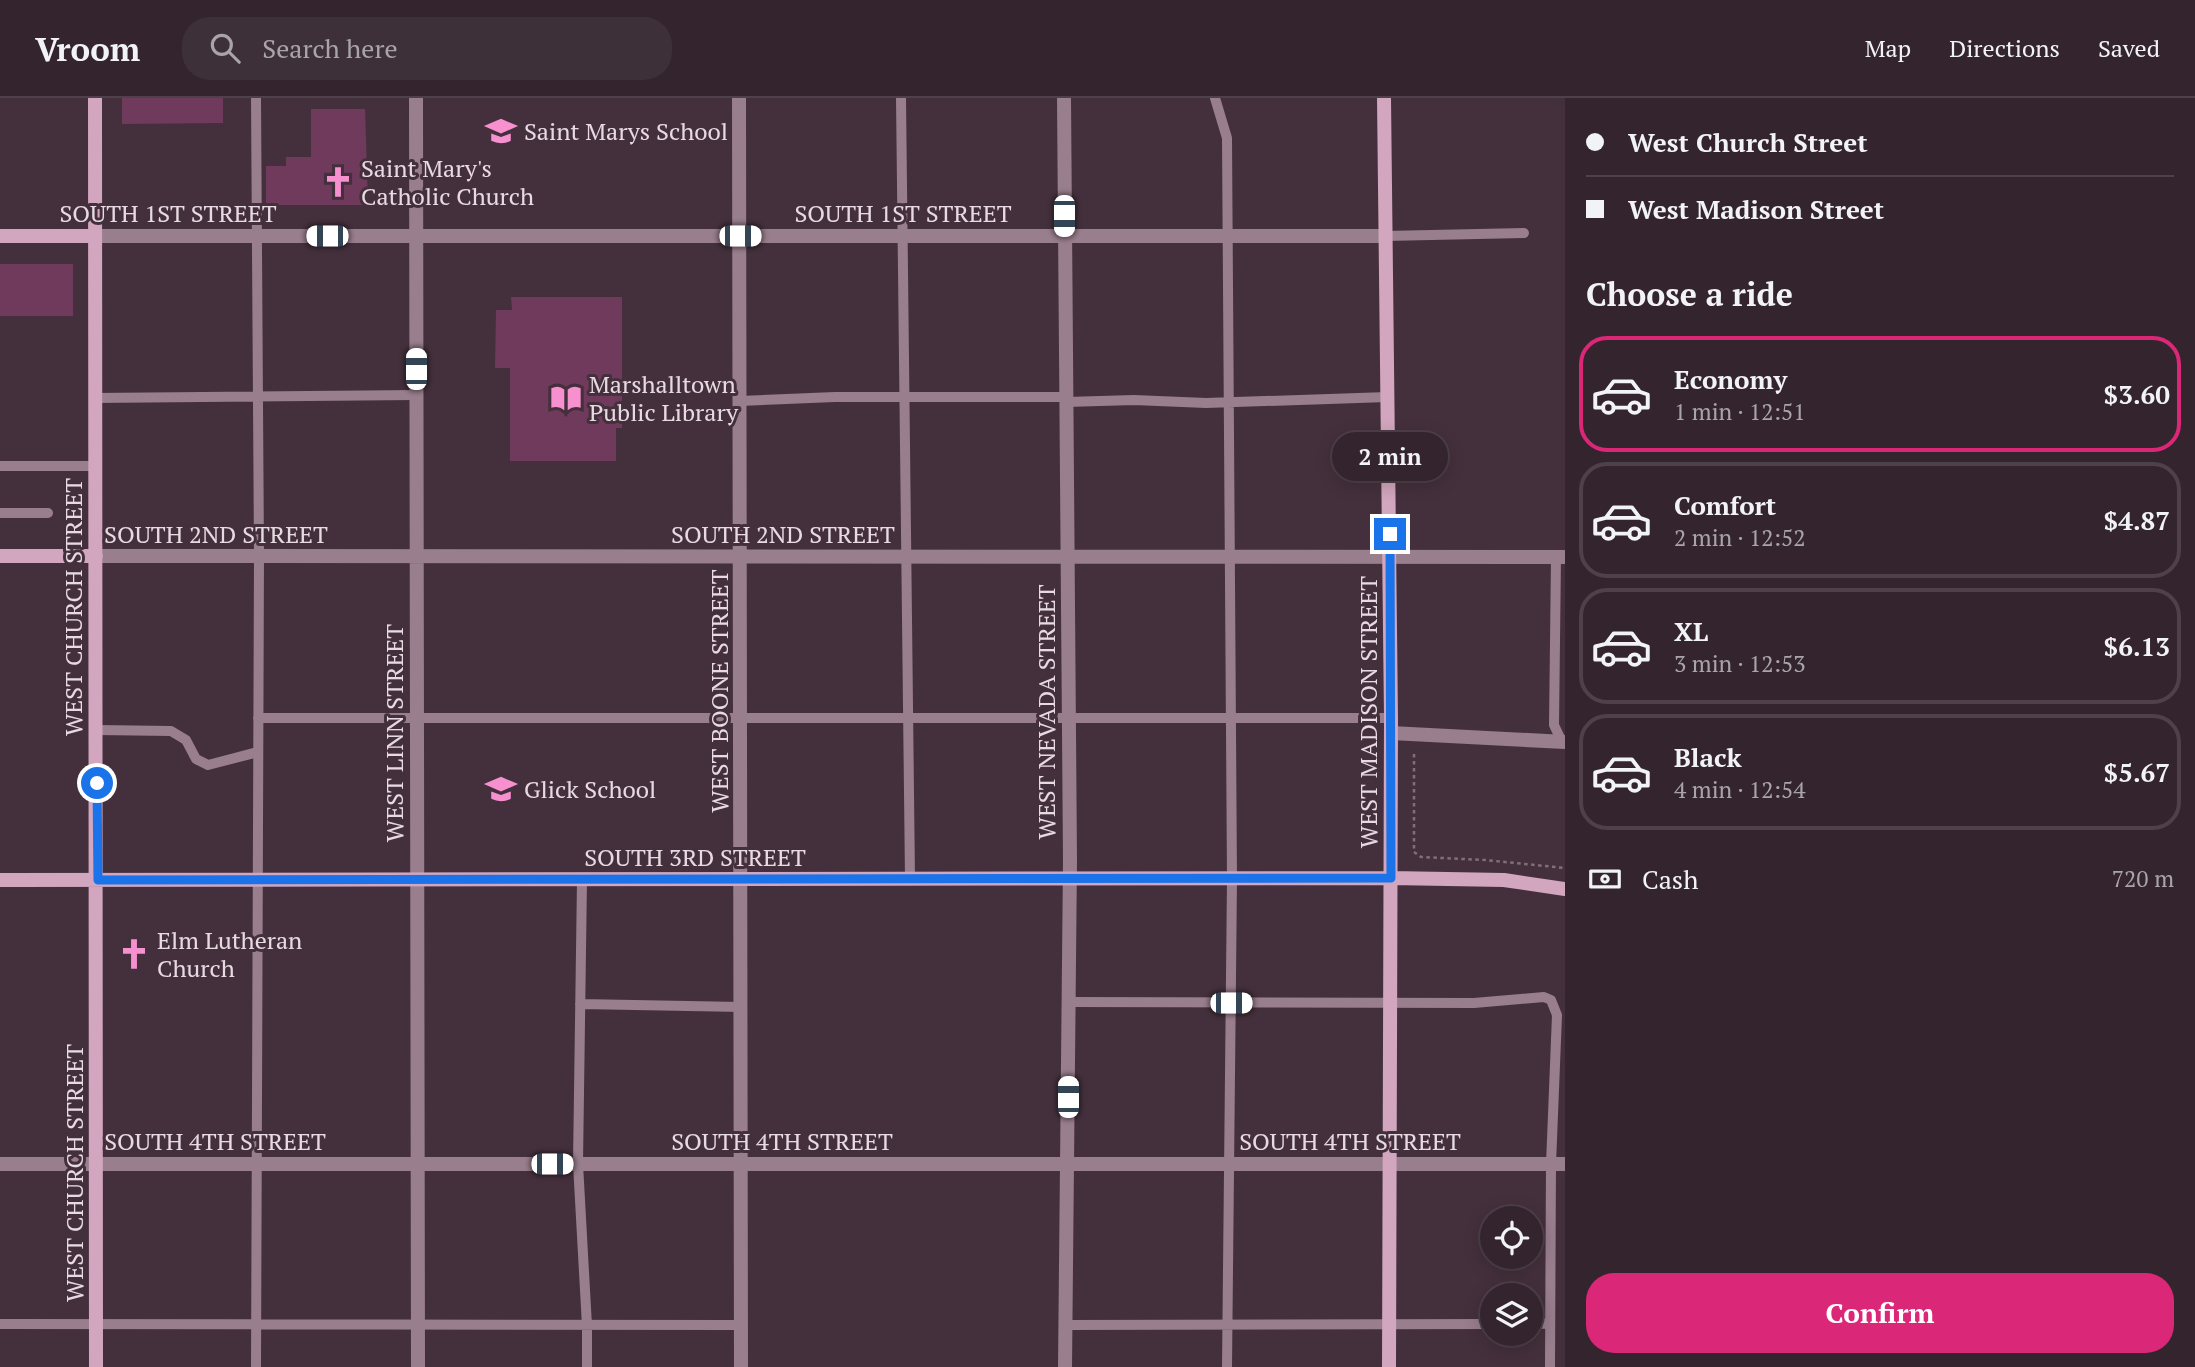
<!DOCTYPE html>
<meta charset="utf-8">
<style>
body{margin:0;font-family:"PT Serif",serif;background:#3e3039;color:#f1f3f6;height:100vh;display:flex;flex-direction:column;font-size:26px;white-space:nowrap}
*{box-sizing:border-box;margin:0}
p{font-size:23px;color:#a9a4aa}
.icon{flex:none;width:38px;height:38px;fill:none;stroke:currentColor;stroke-width:2;stroke-linecap:round;stroke-linejoin:round}
.map{position:relative;flex:1;overflow:hidden}
.panel{display:flex;flex-direction:column;background:#33242d;width:630px}
.panel>*{flex:none}
.banner{display:grid;align-content:center;height:154px;padding:0 21px;background:#33242d}
.fabs{position:absolute;left:1480px;top:1108px;display:grid;gap:14px}
.fabs a{display:grid;place-items:center;width:63px;height:63px;border-radius:50%;background:#33242d;box-shadow:0 4px 18px #0003,0 0 0 2px #4e4149;font-size:35px}
.end{position:absolute;width:32px;height:32px;margin:-16px;border:9px solid #1a73e8;background:#fff;box-shadow:0 0 0 4px #fff}
.from{border-radius:50%}
.bubble{position:absolute;height:49px;border-radius:24px;background:#33242d;box-shadow:0 4px 18px #0003,0 0 0 2px #4e4149;font-size:23px;font-weight:600;line-height:49px;text-align:center}
.car{position:absolute;width:21px;height:42px;margin:-21px -10px;border-radius:9px;box-shadow:0 0 5px 2px #0007;background:linear-gradient(#fff 24%,#345 0 40%,#fff 0 76%,#345 0 86%,#fff 0)}
.banner b{display:flex;align-items:center;gap:24px;height:66px;font-size:26px}
.banner b+b{border-top:2px solid #4e4149}
.banner i{width:18px;height:18px;background:#f1f3f6}
ul{padding:0;list-style:none}
li{display:flex;align-items:center;gap:21px;height:116px;margin:0 14px 10px;padding:0 7px;border:4px solid #4e4149;border-radius:28px}
li div{flex:1}
li b{display:block;font-size:26px}
li em{font-style:normal;font-weight:600}
li.selected{border-color:#db2777}
li>.icon{width:63px;height:63px;stroke-width:1.5}
h2{padding:0 21px;font-size:32px;line-height:84px}
.pay{display:flex;align-items:center;gap:18px;height:77px;padding:0 21px;font-size:26px}
.pay p{margin-inline-start:auto}
.action{display:flex;gap:14px;margin-top:auto;padding:14px 21px}
.action a{flex:1;height:80px;border-radius:28px;background:#db2777;color:#fff;font-size:28px;font-weight:600;line-height:80px;text-align:center}
header{display:flex;align-items:center;gap:42px;box-sizing:border-box;height:98px;padding:0 35px;background:#33242d;border-bottom:2px solid #4e4149}
header strong{font-size:33px}
nav{display:flex;gap:38px;margin-inline-start:auto;font-size:24px}
.search{width:490px;height:63px;background:#3e3039;display:flex;align-items:center;gap:18px;box-sizing:border-box;padding:0 24px;border-radius:28px;color:#a9a4aa;font-size:26px}
main{display:flex;flex:1;min-height:0}
.map>svg:first-child{display:block}
.building{fill:#703a5c}
.lines{fill:none;stroke-linecap:round;stroke-linejoin:round}
.path{stroke:#806f79;stroke-width:2.5;stroke-dasharray:3.5 3.5;stroke-linecap:butt}
.lane{stroke:#997e8d;stroke-width:10}
.street{stroke:#997e8d;stroke-width:14}
.secondary{stroke:#d1a6be;stroke-width:14}
.route{stroke:#1a73e8;stroke-width:9}
.labels{text-anchor:middle;dominant-baseline:central;stroke-width:6;stroke-linejoin:round;paint-order:stroke}
.poi-label{font-size:24px;fill:#e7dae1;stroke:#44303c;text-anchor:start}
.street-label{font-size:24px;fill:#e7dae1;stroke:#44303c}
</style>
<header>
<strong>Vroom</strong>
<div class="search"><svg class="icon" aria-label="search" viewBox="0 0 24 24"><circle cx="10" cy="10" r="6"/><path d="M15 15l6 6"/></svg>Search here</div>
<nav><a>Map</a><a>Directions</a><a>Saved</a></nav>
</header>
<main>
<div class="map">
<svg width="1565" height="1269" viewBox="0 0 1565 1269">
<rect width="100%" height="100%" fill="#44303c"/>
<path class="building" d="M122,0H223V25L122,26Z
M311,11H365L368,107H266V68H286V59H311Z
M0,166H73V218H0Z
M511,199H622V330H616V363H510V270H495L496,212H512Z"/>
<g class="lines">
<path class="path" d="M1414,656V754L1421,759L1485,762L1565,770"/>
<path class="lane" d="M901,0L910,781
M1215,0L1227,40L1232,781L1227,1269
M1385,138L1524,135
M94,300L416,297
M740,303L835,299H1066
M1066,304L1134,302L1206,305L1388,299
M0,368H95
M0,415H48
M1556,459L1554,627L1561,642
M258,620H1391
M97,632L171,633L186,642L196,661L208,667L258,654
M582,782L578,1066L587,1228V1269
M1069,904L1474,905L1544,899L1551,902L1557,917L1551,1066L1550,1269
M580,906L742,909
M0,1226L741,1227
M1531,1226L1550,1225
M1066,1227L1493,1226
M256,1269L259,458L256,0"/>
<path class="street" d="M416,0L418,1269
M739,0L741,1269
M1064,0L1070,762L1065,1269
M93,138H1385
M96,458L1565,459
M1391,635L1565,644
M0,1066H1565"/>
<path class="secondary" d="M95,0L96,1269
M1384,0L1391,620L1389,1269
M0,138H93
M0,458H96
M0,782L1391,780L1504,782L1565,791"/>
</g>
<g class="lines">
<path class="route" d="M97,685L98,782L1391,780L1390,436"/>
</g>
<defs>
<symbol id="school-bare" viewBox="-9 -9 18 18"><path d="M0-5L7-2L0 1L-7-2ZM-4 1L0 2.5L4 1V4Q0 6-4 4Z" fill="#f690cf" stroke="#44303c" stroke-width="2.5" paint-order="stroke"/></symbol>
<symbol id="church-bare" viewBox="-9 -9 18 18"><path d="M-1.2-6h2.4v3.5h3.3v2.4h-3.3V6h-2.4V-.1h-3.3v-2.4h3.3Z" fill="#f690cf" stroke="#44303c" stroke-width="2.5" paint-order="stroke"/></symbol>
<symbol id="library-bare" viewBox="-9 -9 18 18"><path d="M-6-4Q-3-5.5-.7-3.5V5Q-3 3-6 4ZM6-4Q3-5.5 .7-3.5V5Q3 3 6 4Z" fill="#f690cf" stroke="#44303c" stroke-width="2.5" paint-order="stroke"/></symbol>
</defs>
<g fill-rule="evenodd">
<use href="#school-bare" x="479" y="11" width="44" height="44"/>
<use href="#church-bare" x="316" y="62" width="44" height="44"/>
<use href="#library-bare" x="544" y="278" width="44" height="44"/>
<use href="#school-bare" x="479" y="669" width="44" height="44"/>
<use href="#church-bare" x="112" y="834" width="44" height="44"/>
</g>
<g class="labels">
<g class="poi-label">
<text x="524" y="33">Saint Marys School</text>
<text x="361" y="70">Saint Mary's<tspan x="361" dy="28">Catholic Church</tspan></text>
<text x="589" y="286">Marshalltown<tspan x="589" dy="28">Public Library</tspan></text>
<text x="524" y="691">Glick School</text>
<text x="157" y="842">Elm Lutheran<tspan x="157" dy="28">Church</tspan></text>
</g>
<g class="street-label">
<text x="168" y="115">SOUTH 1ST STREET</text>
<text x="903" y="115">SOUTH 1ST STREET</text>
<text x="216" y="436">SOUTH 2ND STREET</text>
<text x="783" y="436">SOUTH 2ND STREET</text>
<text transform="translate(73 509) rotate(-90)">WEST CHURCH STREET</text>
<text transform="translate(719 593) rotate(-90)">WEST BOONE STREET</text>
<text transform="translate(1046 614) rotate(-90)">WEST NEVADA STREET</text>
<text transform="translate(1368 614) rotate(-90)">WEST MADISON STREET</text>
<text transform="translate(394 635) rotate(-90)">WEST LINN STREET</text>
<text x="695" y="759">SOUTH 3RD STREET</text>
<text x="215" y="1043">SOUTH 4TH STREET</text>
<text x="782" y="1043">SOUTH 4TH STREET</text>
<text x="1350" y="1043">SOUTH 4TH STREET</text>
<text transform="translate(74 1075) rotate(-90)">WEST CHURCH STREET</text>
</g>
</g>
</svg>
<div class="fabs">
<a><svg class="icon" aria-label="locate" viewBox="0 0 24 24"><circle cx="12" cy="12" r="6"/><path d="M12 2v4M12 18v4M2 12h4M18 12h4"/></svg></a>
<a><svg class="icon" aria-label="layers" viewBox="0 0 24 24"><path d="M12 4l9 5-9 5-9-5zM3 14l9 5 9-5"/></svg></a>
</div>
<i class="end from" style="left:97px;top:685px"></i>
<i class="end" style="left:1390px;top:436px"></i>
<div class="bubble" style="left:1332px;top:334px;width:116px">2 min</div>
<i class="car" style="left:1064px;top:118px;rotate:180deg"></i>
<i class="car" style="left:327px;top:138px;rotate:270deg"></i>
<i class="car" style="left:740px;top:138px;rotate:90deg"></i>
<i class="car" style="left:416px;top:271px;rotate:0deg"></i>
<i class="car" style="left:1231px;top:905px;rotate:90deg"></i>
<i class="car" style="left:1068px;top:999px;rotate:0deg"></i>
<i class="car" style="left:552px;top:1066px;rotate:90deg"></i>
</div>
<section class="panel">
<div class="banner">
<b><i class="from"></i>West Church Street</b>
<b><i></i>West Madison Street</b>
</div>
<h2>Choose a ride</h2>
<ul>
<li class="selected"><svg class="icon" aria-label="car" viewBox="0 0 24 24"><path d="M5 17H2v-5l4-1 3-4h7l3 4 3 1v5h-3M9 17h6M6 11h13"/><circle cx="7" cy="17" r="2"/><circle cx="17" cy="17" r="2"/></svg><div><b>Economy</b><p>1 min · 12:51</p></div><em>$3.60</em></li>
<li><svg class="icon" aria-label="car" viewBox="0 0 24 24"><path d="M5 17H2v-5l4-1 3-4h7l3 4 3 1v5h-3M9 17h6M6 11h13"/><circle cx="7" cy="17" r="2"/><circle cx="17" cy="17" r="2"/></svg><div><b>Comfort</b><p>2 min · 12:52</p></div><em>$4.87</em></li>
<li><svg class="icon" aria-label="car" viewBox="0 0 24 24"><path d="M5 17H2v-5l4-1 3-4h7l3 4 3 1v5h-3M9 17h6M6 11h13"/><circle cx="7" cy="17" r="2"/><circle cx="17" cy="17" r="2"/></svg><div><b>XL</b><p>3 min · 12:53</p></div><em>$6.13</em></li>
<li><svg class="icon" aria-label="car" viewBox="0 0 24 24"><path d="M5 17H2v-5l4-1 3-4h7l3 4 3 1v5h-3M9 17h6M6 11h13"/><circle cx="7" cy="17" r="2"/><circle cx="17" cy="17" r="2"/></svg><div><b>Black</b><p>4 min · 12:54</p></div><em>$5.67</em></li>
</ul>
<div class="pay"><svg class="icon" aria-label="cash" viewBox="0 0 24 24"><path d="M3 7h18v10H3z"/><circle cx="12" cy="12" r="2"/></svg>Cash<p>720 m</p></div>
<div class="action"><a>Confirm</a></div>
</section>
</main>
